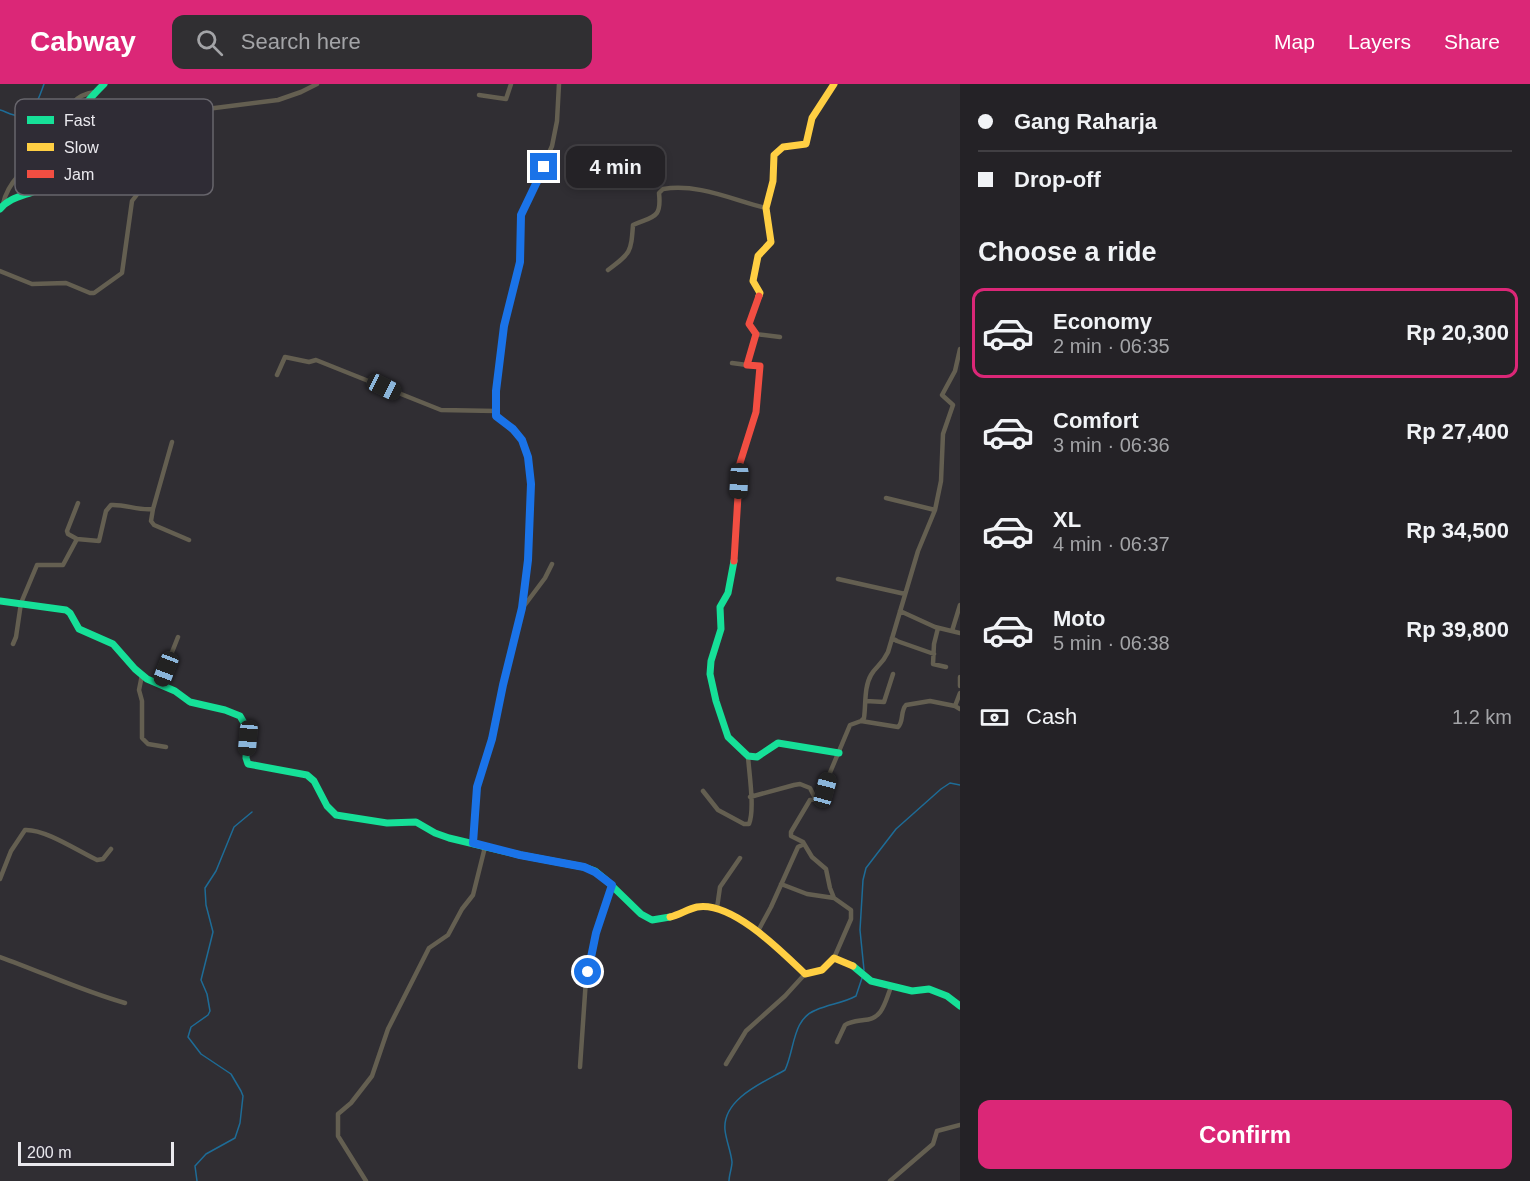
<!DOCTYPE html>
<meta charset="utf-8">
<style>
body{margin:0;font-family:Helvetica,sans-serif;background:#302f32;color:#f1f3f6;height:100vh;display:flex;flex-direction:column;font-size:22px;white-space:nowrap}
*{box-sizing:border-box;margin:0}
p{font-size:20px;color:#a3a4a7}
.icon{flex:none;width:33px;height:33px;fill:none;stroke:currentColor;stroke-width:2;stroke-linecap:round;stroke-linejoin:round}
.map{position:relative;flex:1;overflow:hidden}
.panel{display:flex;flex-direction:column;background:#242226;width:570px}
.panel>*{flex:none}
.top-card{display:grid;align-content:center;height:132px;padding:0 18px;background:#242226}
.scale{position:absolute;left:18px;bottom:15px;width:156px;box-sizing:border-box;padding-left:6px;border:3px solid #eae9ee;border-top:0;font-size:16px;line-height:21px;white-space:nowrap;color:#eae9ee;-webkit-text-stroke:4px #2f2c35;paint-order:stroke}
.end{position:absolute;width:27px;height:27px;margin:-14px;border:8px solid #1a73e8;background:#fff;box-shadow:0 0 0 3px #fff}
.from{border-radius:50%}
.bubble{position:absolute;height:42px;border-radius:12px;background:#242226;box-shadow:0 3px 9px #0003,0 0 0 2px #413f43;font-size:20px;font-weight:700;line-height:42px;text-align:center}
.car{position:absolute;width:18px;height:36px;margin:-18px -9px;border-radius:8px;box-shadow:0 0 4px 2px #0007;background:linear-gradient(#222 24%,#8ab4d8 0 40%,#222 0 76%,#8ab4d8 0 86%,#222 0)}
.top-card b{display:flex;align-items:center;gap:21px;height:57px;font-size:22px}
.top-card b+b{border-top:2px solid #413f43}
.top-card i{width:15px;height:15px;background:#f1f3f6}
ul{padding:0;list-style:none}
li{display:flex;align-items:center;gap:18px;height:90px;margin:0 12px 9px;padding:0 6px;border:3px solid transparent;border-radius:12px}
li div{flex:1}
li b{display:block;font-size:22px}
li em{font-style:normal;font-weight:700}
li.active{border-color:#db2777}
li>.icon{width:54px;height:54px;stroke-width:1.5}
h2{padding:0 18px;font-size:27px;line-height:72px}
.pay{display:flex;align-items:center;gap:15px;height:66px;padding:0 18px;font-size:22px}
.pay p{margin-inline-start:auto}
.cta{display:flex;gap:12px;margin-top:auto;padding:12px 18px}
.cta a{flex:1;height:69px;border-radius:12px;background:#db2777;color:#fff;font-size:24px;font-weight:700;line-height:69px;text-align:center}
header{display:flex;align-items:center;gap:36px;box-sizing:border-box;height:84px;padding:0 30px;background:#db2777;color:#fff}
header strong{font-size:28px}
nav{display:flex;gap:33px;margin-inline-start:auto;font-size:21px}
.search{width:420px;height:54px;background:#302f32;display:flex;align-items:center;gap:15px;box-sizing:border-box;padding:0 21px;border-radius:12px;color:#a3a4a7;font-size:22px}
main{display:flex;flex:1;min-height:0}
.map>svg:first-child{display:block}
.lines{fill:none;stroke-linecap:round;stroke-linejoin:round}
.stream{stroke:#1e6c97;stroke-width:1.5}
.street{stroke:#645f51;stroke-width:4.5}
.fast{stroke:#16e098;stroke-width:7}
.slow{stroke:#ffcf43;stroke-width:7}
.jam{stroke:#f24e42;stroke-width:7}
.route{stroke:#1a73e8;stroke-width:8}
.key{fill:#2f2c35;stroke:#67656c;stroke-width:1.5}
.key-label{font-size:16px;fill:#eae9ee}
</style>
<header>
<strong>Cabway</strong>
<div class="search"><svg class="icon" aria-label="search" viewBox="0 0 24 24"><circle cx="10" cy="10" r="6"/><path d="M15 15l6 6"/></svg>Search here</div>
<nav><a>Map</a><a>Layers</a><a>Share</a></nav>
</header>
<main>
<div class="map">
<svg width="960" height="1097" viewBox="0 0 960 1097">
<rect width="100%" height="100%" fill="#302e33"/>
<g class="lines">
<path class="stream" d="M0,26C5,27 8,30 14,31C33,37 39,13 44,0
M864,886L860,846L863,796L866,784L896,745L941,705L950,699L960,701
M197,1097L195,1082L206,1070L235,1054L240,1039L243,1012L241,1007L231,990L201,970L188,953L191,943L208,931L210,927L207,910L201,896L213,848L206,821L205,804L216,787L234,743L252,728
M729,1097C729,1091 732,1084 732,1078C731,1068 726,1056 725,1046C722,1015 764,998 785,986C795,965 792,935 816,926C830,920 843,919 856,912L862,894"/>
<path class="street" d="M479,11L506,15L511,0
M3,120C9,92 36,76 57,58C71,36 62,13 95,8
M608,186C631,169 631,168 633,141C652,132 662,136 659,109L663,105C698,99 733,116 766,124
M0,187L32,200L66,199L90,209H94L122,189L132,117L142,104L152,85L181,39L199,26L278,16L301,8L317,0
M755,250L780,253
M732,279L747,281
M277,291L285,273L309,278L316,276L441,326L496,327
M886,414L935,426
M153,425L151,437L154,441L189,456
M77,455L68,450L67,447L78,419
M838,495L905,510
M524,522L545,494L552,480
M900,527L935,543L960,549
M938,544L934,560L933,580L946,583
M952,547L960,521
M892,554L897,557L934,570
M13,560L16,553L21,519L37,481H63L77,455L99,457L106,427L111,421C125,420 139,427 153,425L172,358
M142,591L139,606L142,617V654L148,660L166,663
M960,593V602
M159,601L178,553
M960,609L955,622L960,625
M866,617L884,618L893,590
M861,637L898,643C904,638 900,627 906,621L930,617L955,622
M703,707L718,726L744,740H749C755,725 749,689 748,672
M750,713L794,701L800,700L810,704L815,714
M473,760L477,703L492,655L503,601L522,524L528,476L531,400L528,373L524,359L519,353L496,332V304L504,242L520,178L521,131L552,62L557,37L559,0
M0,795L11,767L25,746C45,745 78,767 97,776L103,775L111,765
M781,800L807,810L834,814
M717,824L720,803L740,774
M758,847L771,823L798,763L804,760
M0,873C42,888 82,907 125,919
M834,874L851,835V826L834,814L830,804L826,785L812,773L803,758L791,752V748L810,716L820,715L823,712L829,691L850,641L861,637L864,634C866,620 864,603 871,591C876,582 882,581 888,568L918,467L935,426L941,397L943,350L953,321L942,311L955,287L960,265
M837,958L845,941C851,937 857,937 864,936C883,935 885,918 891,903
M726,980L746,947L785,912L805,890
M580,983L586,895L596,849L612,801
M366,1097L338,1052V1030L351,1019L372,992L388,945L429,864L448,851L462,825L473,811L485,763
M890,1097L933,1060L937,1047L960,1041"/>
<path class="fast" d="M0,125C14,108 36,113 51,96C67,76 67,59 76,37C82,22 93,11 104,0
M734,477L728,509L720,523L721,545L711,577L710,590L716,617L728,653L748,672L757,673L778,659L839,669
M0,517L66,526L70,529L79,545L113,560L135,585L147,595L175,607L190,618L225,626L240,632L247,644L246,674L248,680L307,691L314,697L327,722L336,731L387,739L416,738L435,749L449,754L520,771L584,783L595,787L606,796L641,830L652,836L670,833
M853,882L871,897L912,907L929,905L947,912L960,922"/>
<path class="slow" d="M759,212L760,209L753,197L758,172L771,158L766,124L773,97L774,71L783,63L806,60L812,34L834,0
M670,833C679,831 688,825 697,823C732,817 781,867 805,890L822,886L834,874L853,882"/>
<path class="jam" d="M734,477L740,379L756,328L760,282L747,281L756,250L749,240L759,212"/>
</g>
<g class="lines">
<path class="route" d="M544,83L521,131L520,178L504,242L496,307V332L513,345L522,356L528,373L531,400L528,476L522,524L503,601L492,655L477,703L473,759L520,771L584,783L595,788L612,801L596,849L588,888"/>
</g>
<rect x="15" y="15" width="198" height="96" rx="9" class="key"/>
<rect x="27" y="32" width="27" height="8" fill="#16e098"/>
<rect x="27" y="59" width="27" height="8" fill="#ffcf43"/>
<rect x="27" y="86" width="27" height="8" fill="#f24e42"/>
<g class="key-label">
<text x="64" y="42">Fast</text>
<text x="64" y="69">Slow</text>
<text x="64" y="96">Jam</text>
</g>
</svg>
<div class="scale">200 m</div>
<i class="end from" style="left:588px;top:888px"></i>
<i class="end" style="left:544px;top:83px"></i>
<div class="bubble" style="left:566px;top:62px;width:99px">4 min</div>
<i class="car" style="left:384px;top:303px;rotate:116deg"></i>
<i class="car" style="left:739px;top:397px;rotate:183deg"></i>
<i class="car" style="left:166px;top:585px;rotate:201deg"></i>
<i class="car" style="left:248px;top:654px;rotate:185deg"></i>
<i class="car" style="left:825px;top:706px;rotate:15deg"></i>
</div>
<section class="panel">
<div class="top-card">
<b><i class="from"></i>Gang Raharja</b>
<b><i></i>Drop-off</b>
</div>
<h2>Choose a ride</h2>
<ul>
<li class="active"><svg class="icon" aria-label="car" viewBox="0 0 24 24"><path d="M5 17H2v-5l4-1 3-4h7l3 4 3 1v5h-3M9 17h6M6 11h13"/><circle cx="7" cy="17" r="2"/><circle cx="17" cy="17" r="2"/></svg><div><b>Economy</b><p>2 min · 06:35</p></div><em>Rp 20,300</em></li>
<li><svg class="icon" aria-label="car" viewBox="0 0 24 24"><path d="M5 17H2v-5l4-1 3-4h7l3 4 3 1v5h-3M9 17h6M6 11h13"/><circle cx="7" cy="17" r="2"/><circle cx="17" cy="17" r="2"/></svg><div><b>Comfort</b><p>3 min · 06:36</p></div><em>Rp 27,400</em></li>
<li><svg class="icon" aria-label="car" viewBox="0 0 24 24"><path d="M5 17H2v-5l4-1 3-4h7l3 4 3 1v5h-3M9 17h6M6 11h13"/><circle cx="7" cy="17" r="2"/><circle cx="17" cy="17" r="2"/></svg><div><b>XL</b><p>4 min · 06:37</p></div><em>Rp 34,500</em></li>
<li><svg class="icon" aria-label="car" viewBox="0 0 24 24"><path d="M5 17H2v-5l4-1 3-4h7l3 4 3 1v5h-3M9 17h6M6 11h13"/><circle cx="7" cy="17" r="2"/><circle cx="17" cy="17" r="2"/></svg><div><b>Moto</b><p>5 min · 06:38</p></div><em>Rp 39,800</em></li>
</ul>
<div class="pay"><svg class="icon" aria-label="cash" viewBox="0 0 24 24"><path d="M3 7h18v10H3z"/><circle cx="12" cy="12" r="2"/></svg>Cash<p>1.2 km</p></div>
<div class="cta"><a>Confirm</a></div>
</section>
</main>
